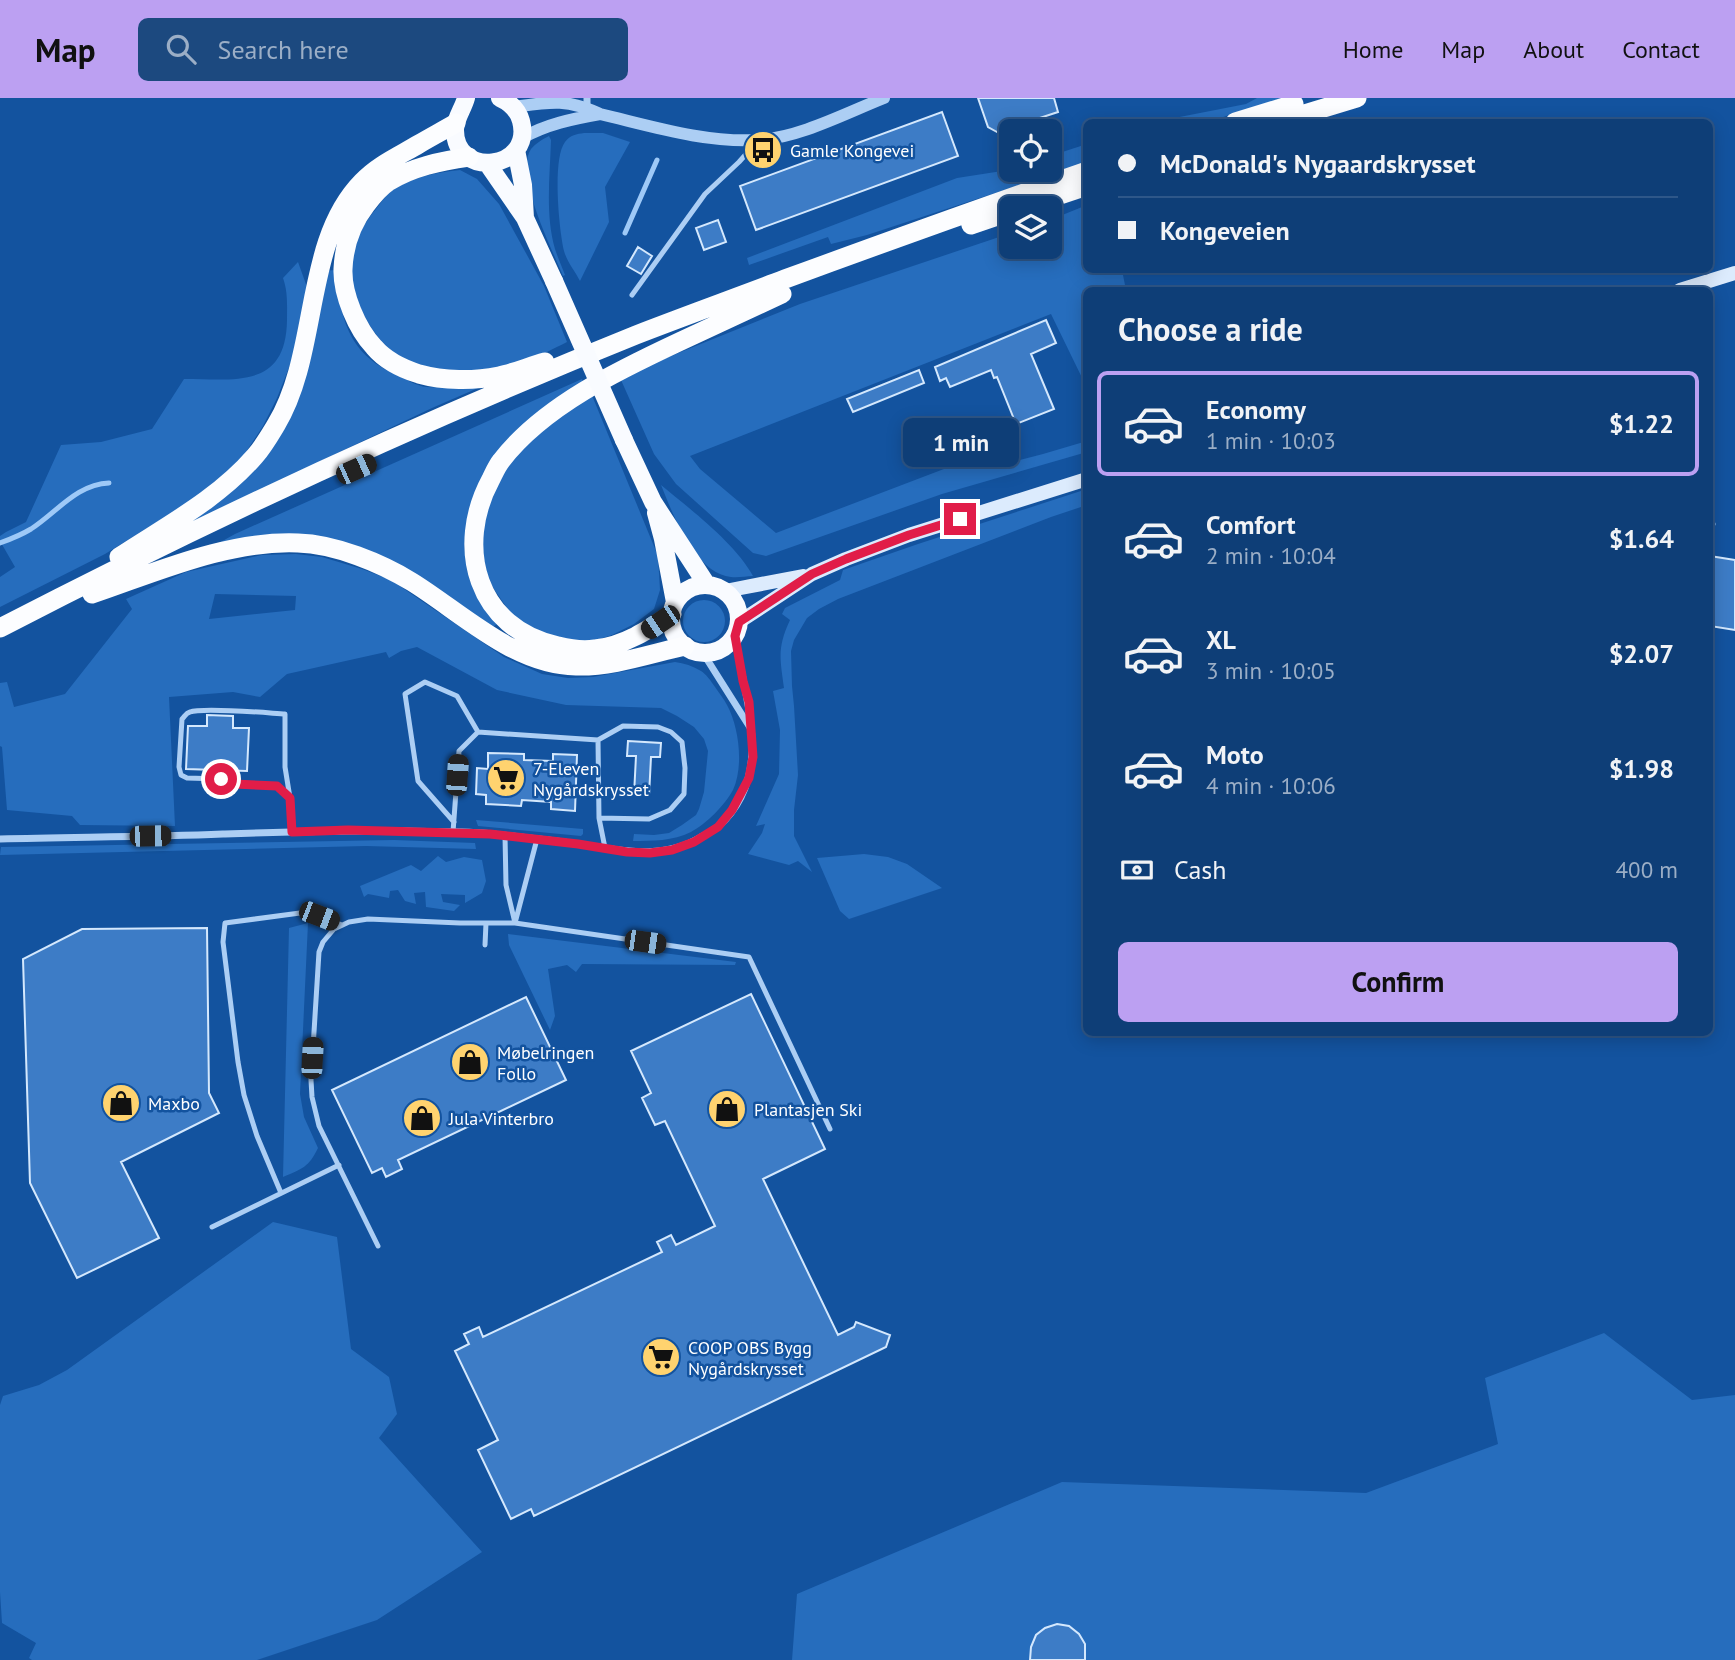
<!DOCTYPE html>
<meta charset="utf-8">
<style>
body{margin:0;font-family:"PT Sans",sans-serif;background:#1c497f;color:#f1f3f6;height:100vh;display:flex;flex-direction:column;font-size:26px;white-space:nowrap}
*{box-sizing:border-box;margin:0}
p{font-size:23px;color:#9baec6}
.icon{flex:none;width:38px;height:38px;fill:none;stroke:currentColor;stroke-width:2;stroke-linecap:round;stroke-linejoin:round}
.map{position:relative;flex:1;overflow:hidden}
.side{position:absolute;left:1083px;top:189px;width:630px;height:749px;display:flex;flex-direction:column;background:#0e3e77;border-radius:10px;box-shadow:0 4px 18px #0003,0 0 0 2px #2e5789}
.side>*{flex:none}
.guide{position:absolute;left:1083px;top:21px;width:630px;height:154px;border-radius:10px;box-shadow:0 4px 18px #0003,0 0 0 2px #2e5789;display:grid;align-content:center;height:154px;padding:0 35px;background:#0e3e77}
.buttons{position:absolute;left:999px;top:21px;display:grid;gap:14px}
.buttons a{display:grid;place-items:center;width:63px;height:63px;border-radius:10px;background:#0e3e77;box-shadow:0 4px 18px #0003,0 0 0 2px #2e5789;font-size:35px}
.end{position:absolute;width:32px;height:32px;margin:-16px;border:9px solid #e11d48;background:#fff;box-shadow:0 0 0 4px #fff}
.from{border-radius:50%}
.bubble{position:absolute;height:49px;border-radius:10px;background:#0e3e77;box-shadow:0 4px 18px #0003,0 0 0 2px #2e5789;font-size:23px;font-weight:700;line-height:49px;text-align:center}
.car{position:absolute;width:21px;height:42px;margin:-21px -10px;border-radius:9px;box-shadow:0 0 5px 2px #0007;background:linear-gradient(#222 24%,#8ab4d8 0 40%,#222 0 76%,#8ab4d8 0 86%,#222 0)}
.guide b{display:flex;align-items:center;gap:24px;height:66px;font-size:26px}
.guide b+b{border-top:2px solid #2e5789}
.guide i{width:18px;height:18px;background:#f1f3f6}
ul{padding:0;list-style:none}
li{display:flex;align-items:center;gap:21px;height:105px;margin:0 14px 10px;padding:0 21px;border:4px solid transparent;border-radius:10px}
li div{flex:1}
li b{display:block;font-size:26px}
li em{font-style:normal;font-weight:700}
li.on{border-color:#bca0f2}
li>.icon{width:63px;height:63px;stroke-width:1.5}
h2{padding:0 35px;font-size:32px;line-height:84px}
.pay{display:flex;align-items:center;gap:18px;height:77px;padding:0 35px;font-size:26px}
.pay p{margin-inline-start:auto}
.action{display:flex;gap:14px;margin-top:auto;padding:14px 35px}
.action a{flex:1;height:80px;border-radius:10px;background:#bca0f2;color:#111;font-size:28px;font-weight:700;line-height:80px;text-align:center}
header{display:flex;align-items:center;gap:42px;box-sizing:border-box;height:98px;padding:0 35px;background:#bca0f2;color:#111}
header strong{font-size:33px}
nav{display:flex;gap:38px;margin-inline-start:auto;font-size:24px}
.search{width:490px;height:63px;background:#1c497f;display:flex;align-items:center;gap:18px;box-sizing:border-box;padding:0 24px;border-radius:10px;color:#9baec6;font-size:26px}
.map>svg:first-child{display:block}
.green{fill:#266dbd;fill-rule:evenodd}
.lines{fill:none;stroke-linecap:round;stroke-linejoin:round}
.stream{stroke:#9ec9f7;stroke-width:5}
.building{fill:#3d7cc6;stroke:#d4e8fd;stroke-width:2}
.service{stroke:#accef4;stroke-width:5}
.minor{stroke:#accef4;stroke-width:7}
.tertiary{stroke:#accef4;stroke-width:12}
.secondary{stroke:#dcebfd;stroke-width:14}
.primary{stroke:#f9fbff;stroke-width:18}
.trunk{stroke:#fcfdff;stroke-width:19}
.primary-bridge{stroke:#f9fbff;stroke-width:18}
.route{stroke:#e11d48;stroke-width:9}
.labels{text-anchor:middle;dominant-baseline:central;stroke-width:5;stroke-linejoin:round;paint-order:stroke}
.poi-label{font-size:18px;fill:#fff;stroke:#13539f;text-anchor:start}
</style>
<header>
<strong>Map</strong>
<div class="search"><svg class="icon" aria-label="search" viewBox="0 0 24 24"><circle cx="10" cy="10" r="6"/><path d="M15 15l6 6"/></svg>Search here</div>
<nav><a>Home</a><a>Map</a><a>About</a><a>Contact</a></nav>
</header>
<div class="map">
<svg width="1735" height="1562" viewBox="0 0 1735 1562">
<rect width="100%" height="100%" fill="#13539f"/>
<path class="green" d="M1257,0H1282L1208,24H1154L1246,6Z
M584,35H603L630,44L605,89L609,124L580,183C575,173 567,164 564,153C559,132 552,61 565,44C570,37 577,36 584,35Z
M549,38L551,42C550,77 545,117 555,151C558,160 562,169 565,177L563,178C552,151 514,76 531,51C535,46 543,41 549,38Z
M1087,46V65L867,137L831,146L828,139L749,167L747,160L957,80L1002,73L1011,70L1012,72H1050V58Z
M460,72L477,81L499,106L544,188L567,244C553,251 538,259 523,263C501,270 474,275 450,273C434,272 413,267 399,258C371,241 345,190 351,157C354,143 367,121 376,111C381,104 387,96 394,91C414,79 437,74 460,72Z
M1087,107V172H1122L1126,192H1087V290L1051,216L690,358L700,371L776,435L957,366L992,369L1043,356L1087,343V354L942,396L766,458L753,455L676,386L654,356L621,282L656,264L800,206L1011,135L1012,149H1050V122Z
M298,164L307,189L292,262L277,300L263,328L240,363L191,403L105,456L0,509V479L15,469L0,443V438L6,434L26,424L61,347L101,344L152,331L184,281C236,281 286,291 287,222C287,207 288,194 283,180Z
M334,172C343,225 347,256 401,279C409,283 418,288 426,289C445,290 466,288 485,287L432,310L186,427L257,369L325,173Z
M582,281L584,287L483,377C464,416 456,458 477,499C482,509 490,517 497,526L490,531L345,449L208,451L235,436Z
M591,295L658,458L660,492L654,511L634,526L612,537L591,544L552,541L519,525L505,507L489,484L479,440L490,398L503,372L532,341Z
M661,387C690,411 735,445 753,478C746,478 738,480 731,479C694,475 673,416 661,387Z
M1087,391V407L1051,419L838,501L819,511L807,520L794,542L791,553L792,588L794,608L798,677L794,712V738L812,774L798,763L789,767L748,756L762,735L765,726L756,728L779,676L780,632L773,593L784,590C780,560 777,550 790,522L782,516L785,510L840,482L843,472L918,446Z
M296,456L322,459L362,471L391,482L504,559L542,576L568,580L593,579L675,564C684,565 693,568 701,573C706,576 711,583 715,589C719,595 724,601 727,607C739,629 744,668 733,692C725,707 706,726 691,734C673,743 652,743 633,743L634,736L654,737L669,735L682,727L696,717L699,711L704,694L708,653L704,641L694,629L677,618L661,610L566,607L497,592L417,549L401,553L389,560L386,554L287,576L260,599L233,594L169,599L175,728L80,727L72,718L7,712L2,649L0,648V585L7,584L14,609L65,596L132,511L126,501L186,474L262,457ZM215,496L296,498L295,512L209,521Z
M683 523a21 21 0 1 1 42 0a21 21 0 1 1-42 0Z
M476,722L583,731V736L581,738L478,728Z
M394,742L475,745L476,751L366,748L0,757L1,749Z
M864,756L888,759L907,766L942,790L849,821L840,813L817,760Z
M438,758L446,764L464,759L482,762L486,783L482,795L465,805V797L441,796L443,804L460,807L454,813L426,809L425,794L414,795L416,806L405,803L398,792L390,793L389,800L368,796L364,799L360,788L411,767L421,773Z
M308,825L300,996L304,1019L318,1050C309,1069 302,1071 283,1079L289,830Z
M508,836L736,864L735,867L582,866L576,874L567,867L548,871L555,918L550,932L509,847Z
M273,1124L337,1139L351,1251L389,1279L397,1316L379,1340L482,1454L377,1522L257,1562H32L29,1560L36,1545L2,1525L0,1494V1307L3,1298L39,1287L67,1272Z
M1604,1235L1692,1302L1735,1297V1562H1084C1094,1514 1023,1517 1032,1561L1029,1562H792L797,1496L1062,1384L1366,1395L1498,1346L1485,1280Z"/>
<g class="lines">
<path class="stream" d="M625,135L657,62
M0,445C11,441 21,437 31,431C56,415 77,386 109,385"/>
</g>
<path class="building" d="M978,0H1054L1058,14L997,34L988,29Z
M942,14L958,58L756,132L740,88Z
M718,122L726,144L704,152L696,130Z
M638,149L652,158L641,176L627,168Z
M1046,222L1056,245L1031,256L1054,311L1016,326L997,279L994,280L991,272L950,289L946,280L940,283L935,269Z
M919,272L924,285L853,314L847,301Z
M1710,458L1735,462V532L1710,528Z
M207,617L233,618V630H249L247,673L186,671L188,628H207Z
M628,643L661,645L660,659H651L649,698L634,697L636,658H627Z
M488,655L524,656V662L553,663V656L577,657L575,713L551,711V704L522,702L521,708L486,706V697L476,696L477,670L488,671Z
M207,830L209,995L219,1015L121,1064L159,1140L77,1180L30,1085L23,861L82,831Z
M751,896L825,1051L763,1081L838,1237L854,1229L856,1224L890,1237L886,1249L534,1418L531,1411L511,1421L478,1352L498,1342L455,1253L469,1246L464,1236L479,1229L483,1239L662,1154L657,1144L671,1137L676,1147L715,1128L665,1023L655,1027L642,1000L651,995L631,953Z
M526,899L566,982L398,1062L402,1071L386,1079L382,1070L372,1075L332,992Z
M1057,1526L1069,1528L1079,1536L1085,1546V1562H1030L1031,1549L1036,1537L1045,1530Z"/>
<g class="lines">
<path class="service" d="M632,197L705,96L739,64L756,45
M1710,419L1713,426
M598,642L623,628L658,629L671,634L682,644L685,670L684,696L670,712L649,721L599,720
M290,700L277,688L234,686L221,681L187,680L181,677L179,669L182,621C185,618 186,615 190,614C202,609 268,615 285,616V669L290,700L292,734
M454,724L418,683L405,596L425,584L457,598L478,634
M453,734L459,653L478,634L598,642L599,720L605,750
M505,738L506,787L515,825L537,741
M485,847L486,825
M281,1095L257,1038L244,997L238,964L223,844L225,825L300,815L319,818L342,827
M212,1129L339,1067
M378,1148L319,1028L312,999L311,982L319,854L323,844L334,831L349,824L368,821L460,825H515L749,859L830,1031"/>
<path class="minor" d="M587,0V14
M703,555L751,631
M0,741C74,739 148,739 223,736C285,734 346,732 408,733C436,734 465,733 493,736C521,739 549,742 577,746C620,752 662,763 701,739C707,736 714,732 719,728C776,676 744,601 735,538"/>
<path class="tertiary" d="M514,9C549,4 566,0 600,16C651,28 705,45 758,42C799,40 846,15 884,0
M522,40C547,26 572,21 600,16"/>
<path class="secondary" d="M1680,192L1735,175
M725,493L803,478
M739,524L812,476L846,461L909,437L1087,381"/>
<path class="primary" d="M466,0C463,11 456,19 455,31C454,82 534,72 521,23C518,12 511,5 500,0
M516,52L523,87L525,120
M487,65L525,120L554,183
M624,342L653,404L707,487
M656,415L663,441L675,504
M671 521a34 34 0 1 1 68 0a34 34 0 1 1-68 0Z"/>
<path class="trunk" d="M1235,24L1294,6
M1278,24L1357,0
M469,59C441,63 412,69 388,84C379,90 372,99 366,107C352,125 344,148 343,171C342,196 357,231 374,249C385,262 403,271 419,276C444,283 474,283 499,278C514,275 530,268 545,264
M1021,110L1087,88
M971,127L1012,113
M119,459C166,428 218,401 255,358C263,349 270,337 276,327C320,254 303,144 362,84C378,67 399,58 419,46C431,39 444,32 456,25
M92,496C157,474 228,442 298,445C335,446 381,465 412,484C462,515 514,567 576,568C613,569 649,556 685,548
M672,516C648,532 624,548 595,551C582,553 570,551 558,548C477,531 454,449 491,381C494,375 497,368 501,363C543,308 619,272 681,243C715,227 748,212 782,196
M0,530C207,423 419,324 636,237C685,218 735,200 785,181C886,144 986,108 1087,73"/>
<path class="primary-bridge" d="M554,183L624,342"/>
</g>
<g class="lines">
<path class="route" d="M221,681L234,686L277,688L290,700L292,734L348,732L490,736L578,746L627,754L650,755L672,752L694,744L718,729L732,712L749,680L753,659L749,604L743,583L735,538L739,524L812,476L846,461L909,437L960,421"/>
</g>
<defs>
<symbol id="bus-disc" viewBox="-11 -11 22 22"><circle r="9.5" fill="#ffd36f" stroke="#13539f"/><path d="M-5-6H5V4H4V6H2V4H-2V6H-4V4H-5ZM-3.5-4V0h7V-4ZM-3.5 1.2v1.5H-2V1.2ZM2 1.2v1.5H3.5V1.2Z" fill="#111"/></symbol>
<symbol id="supermarket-disc" viewBox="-11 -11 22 22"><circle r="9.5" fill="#ffd36f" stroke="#13539f"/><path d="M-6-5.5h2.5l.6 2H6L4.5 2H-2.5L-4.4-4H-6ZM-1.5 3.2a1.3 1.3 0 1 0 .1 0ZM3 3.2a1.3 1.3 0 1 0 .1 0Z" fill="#111"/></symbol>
<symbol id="shop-disc" viewBox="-11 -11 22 22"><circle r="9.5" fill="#ffd36f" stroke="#13539f"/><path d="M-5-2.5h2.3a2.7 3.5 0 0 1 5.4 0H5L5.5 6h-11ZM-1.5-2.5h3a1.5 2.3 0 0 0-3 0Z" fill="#111"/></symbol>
</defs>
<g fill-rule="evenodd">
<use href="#bus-disc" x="741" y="30" width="44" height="44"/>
<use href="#supermarket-disc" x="484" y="658" width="44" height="44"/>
<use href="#shop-disc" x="448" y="942" width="44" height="44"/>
<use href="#shop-disc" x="99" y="983" width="44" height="44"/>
<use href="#shop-disc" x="705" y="989" width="44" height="44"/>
<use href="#shop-disc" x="400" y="998" width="44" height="44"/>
<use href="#supermarket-disc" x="639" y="1237" width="44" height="44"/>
</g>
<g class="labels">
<g class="poi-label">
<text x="790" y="52">Gamle Kongevei</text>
<text x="533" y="670">7-Eleven<tspan x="533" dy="21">Nygårdskrysset</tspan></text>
<text x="497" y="954">Møbelringen<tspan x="497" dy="21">Follo</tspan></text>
<text x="148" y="1005">Maxbo</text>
<text x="754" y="1011">Plantasjen Ski</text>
<text x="449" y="1020">Jula Vinterbro</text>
<text x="688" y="1249">COOP OBS Bygg<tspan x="688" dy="21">Nygårdskrysset</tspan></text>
</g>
</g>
</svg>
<div class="buttons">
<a><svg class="icon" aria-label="locate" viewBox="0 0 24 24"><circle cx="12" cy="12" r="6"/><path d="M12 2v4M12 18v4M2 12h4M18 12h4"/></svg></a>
<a><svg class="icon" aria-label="layers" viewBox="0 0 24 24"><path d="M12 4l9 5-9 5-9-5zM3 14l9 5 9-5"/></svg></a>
</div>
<i class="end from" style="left:221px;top:681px"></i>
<i class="end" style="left:960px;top:421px"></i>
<div class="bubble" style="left:903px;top:320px;width:116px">1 min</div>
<i class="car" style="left:356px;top:371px;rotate:66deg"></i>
<i class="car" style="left:660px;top:524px;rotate:236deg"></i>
<i class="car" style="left:457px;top:677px;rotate:4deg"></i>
<i class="car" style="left:150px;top:738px;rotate:89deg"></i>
<i class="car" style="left:319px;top:818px;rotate:111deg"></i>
<i class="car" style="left:645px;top:844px;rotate:98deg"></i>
<i class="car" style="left:312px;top:960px;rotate:3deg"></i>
<div class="guide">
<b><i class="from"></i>McDonald's Nygaardskrysset</b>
<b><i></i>Kongeveien</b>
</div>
<section class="side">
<h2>Choose a ride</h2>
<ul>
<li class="on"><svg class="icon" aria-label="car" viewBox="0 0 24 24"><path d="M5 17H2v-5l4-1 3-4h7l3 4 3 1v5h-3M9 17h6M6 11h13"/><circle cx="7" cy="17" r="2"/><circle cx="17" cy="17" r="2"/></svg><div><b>Economy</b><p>1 min · 10:03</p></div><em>$1.22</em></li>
<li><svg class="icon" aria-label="car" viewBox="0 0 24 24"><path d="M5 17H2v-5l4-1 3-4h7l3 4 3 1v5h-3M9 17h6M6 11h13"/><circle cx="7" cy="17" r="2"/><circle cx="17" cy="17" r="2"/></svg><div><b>Comfort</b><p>2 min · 10:04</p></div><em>$1.64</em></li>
<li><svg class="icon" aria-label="car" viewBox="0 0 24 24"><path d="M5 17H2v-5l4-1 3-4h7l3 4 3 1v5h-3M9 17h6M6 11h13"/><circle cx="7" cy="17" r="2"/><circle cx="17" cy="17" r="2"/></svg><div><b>XL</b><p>3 min · 10:05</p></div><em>$2.07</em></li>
<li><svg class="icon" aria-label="car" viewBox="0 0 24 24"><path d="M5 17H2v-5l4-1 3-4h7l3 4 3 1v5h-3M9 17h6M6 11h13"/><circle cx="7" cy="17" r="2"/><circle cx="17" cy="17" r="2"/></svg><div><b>Moto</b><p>4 min · 10:06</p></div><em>$1.98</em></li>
</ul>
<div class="pay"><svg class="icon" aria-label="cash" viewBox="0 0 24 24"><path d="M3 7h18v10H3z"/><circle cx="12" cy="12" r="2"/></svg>Cash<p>400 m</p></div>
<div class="action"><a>Confirm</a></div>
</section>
</div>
